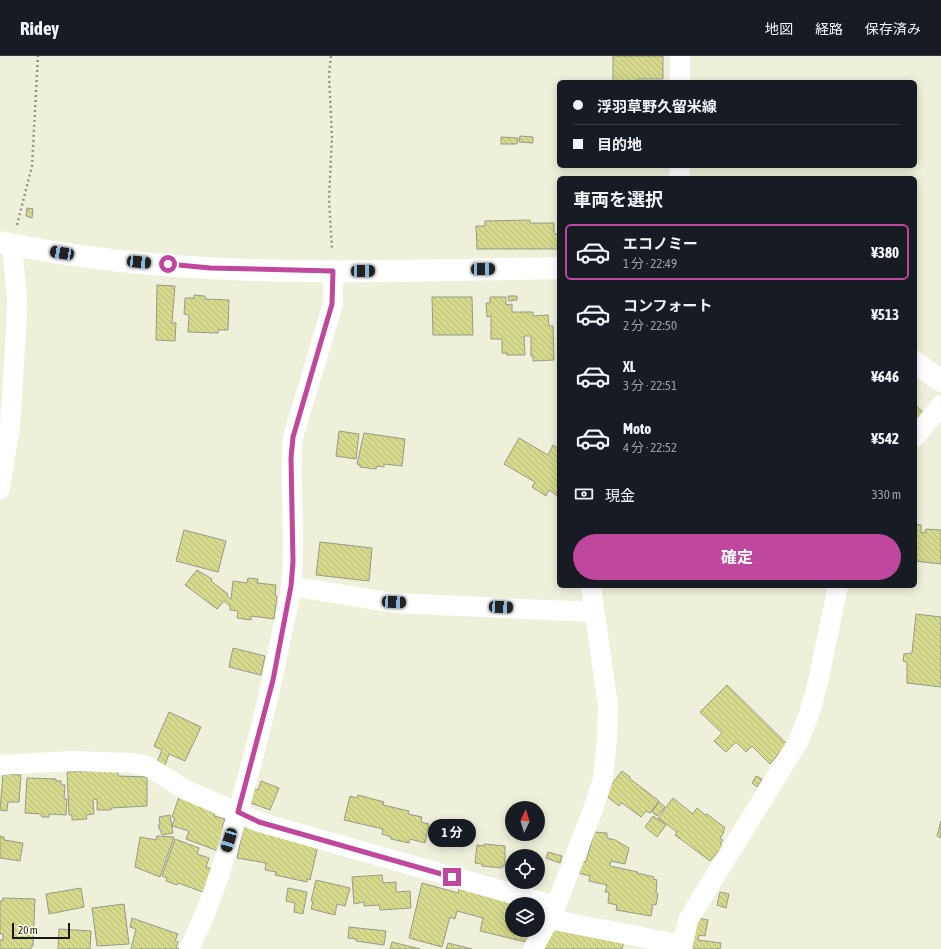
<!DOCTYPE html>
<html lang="ja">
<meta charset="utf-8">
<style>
body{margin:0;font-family:"Asap Condensed","Noto Sans JP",sans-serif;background:#242831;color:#f1f3f6;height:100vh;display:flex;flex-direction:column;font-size:15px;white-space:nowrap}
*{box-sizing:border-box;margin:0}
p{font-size:13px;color:#9ea1a6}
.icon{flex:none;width:22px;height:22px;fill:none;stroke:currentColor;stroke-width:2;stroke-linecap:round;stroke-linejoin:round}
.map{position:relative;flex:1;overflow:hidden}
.details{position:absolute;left:557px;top:120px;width:360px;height:412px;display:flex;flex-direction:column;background:#171b24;border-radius:6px;box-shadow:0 2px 10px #0003}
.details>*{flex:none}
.guide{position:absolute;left:557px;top:24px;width:360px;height:88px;border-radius:6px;box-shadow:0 2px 10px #0003;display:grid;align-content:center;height:88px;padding:0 16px;background:#171b24}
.needle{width:26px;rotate:4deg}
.buttons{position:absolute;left:505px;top:745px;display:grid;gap:8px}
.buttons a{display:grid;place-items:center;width:40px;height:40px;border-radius:50%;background:#171b24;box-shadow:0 2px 10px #0003;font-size:20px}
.scale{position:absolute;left:12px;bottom:10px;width:58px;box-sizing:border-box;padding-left:4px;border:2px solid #171810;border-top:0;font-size:11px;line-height:14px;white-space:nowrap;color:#171810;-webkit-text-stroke:3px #fbfde7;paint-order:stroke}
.end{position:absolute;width:18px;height:18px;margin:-9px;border:5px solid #bf479d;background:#fff;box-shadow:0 0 0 2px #fff}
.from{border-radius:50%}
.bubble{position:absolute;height:28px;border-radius:14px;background:#171b24;box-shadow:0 2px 10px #0003;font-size:13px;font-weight:700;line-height:28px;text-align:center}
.car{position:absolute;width:12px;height:24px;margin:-12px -6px;border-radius:5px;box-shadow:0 0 3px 1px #0007;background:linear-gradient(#222 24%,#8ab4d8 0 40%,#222 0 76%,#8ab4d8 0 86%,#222 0)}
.guide b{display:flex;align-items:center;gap:14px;height:38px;font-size:15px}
.guide b+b{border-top:1px solid #363941}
.guide i{width:10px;height:10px;background:#f1f3f6}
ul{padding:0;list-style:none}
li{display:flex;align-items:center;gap:12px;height:56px;margin:0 8px 6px;padding:0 8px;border:2px solid transparent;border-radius:6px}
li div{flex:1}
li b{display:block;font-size:15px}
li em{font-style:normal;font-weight:700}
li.selected{border-color:#bf479d}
li>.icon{width:36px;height:36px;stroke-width:1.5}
h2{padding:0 16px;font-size:18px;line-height:48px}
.pay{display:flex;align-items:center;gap:10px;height:44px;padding:0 16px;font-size:15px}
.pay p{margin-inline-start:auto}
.cta{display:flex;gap:8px;margin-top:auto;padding:8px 16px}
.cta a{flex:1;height:46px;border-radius:24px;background:#bf479d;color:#fff;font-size:16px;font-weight:700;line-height:46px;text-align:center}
header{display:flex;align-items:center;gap:24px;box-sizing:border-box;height:56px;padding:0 20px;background:#171b24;border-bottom:1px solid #363941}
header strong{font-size:19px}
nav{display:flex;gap:22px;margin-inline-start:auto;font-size:14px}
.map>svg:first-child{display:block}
.building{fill:url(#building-back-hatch);stroke:#999a87}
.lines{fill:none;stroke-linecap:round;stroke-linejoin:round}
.path{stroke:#919383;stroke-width:2.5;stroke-dasharray:2 3;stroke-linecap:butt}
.minor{stroke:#fff;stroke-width:20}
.major{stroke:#fff;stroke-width:22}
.route{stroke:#bf479d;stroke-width:5}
</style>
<header>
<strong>Ridey</strong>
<nav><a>地図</a><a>経路</a><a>保存済み</a></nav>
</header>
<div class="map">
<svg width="941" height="893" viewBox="0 0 941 893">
<defs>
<pattern id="building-back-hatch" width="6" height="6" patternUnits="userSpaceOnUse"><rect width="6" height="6" fill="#d5da8d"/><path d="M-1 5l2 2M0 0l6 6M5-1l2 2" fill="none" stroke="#b6ba79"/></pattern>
</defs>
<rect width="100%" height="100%" fill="#eef0da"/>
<path class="building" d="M613,0H663V23H638V26H613Z
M520,80L533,81V87L519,86Z
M501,81L518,82L517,88H501Z
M27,152L33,153L32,162L26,160Z
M530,164V167H554V178H558L559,193H477L476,170H485V165Z
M157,229L175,230L172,267H176L175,285L156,284Z
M194,239L205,240V243L229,244L228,274H218V277L188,276L189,259L184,258L185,242H194Z
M508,240H517V244L509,245Z
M432,241H472L473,279H433Z
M490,241H506V249L512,248V256H533V260L548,259L549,270H553L554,304L533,305V300H531V280H524L525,299H507V297H502V283H491V260L487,261L486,247H490Z
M915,349L923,356L915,366Z
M339,375L359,378L356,403L336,400Z
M364,377L405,383L402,410L384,408V411L377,410L376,413L360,411V409L357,408Z
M519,382L548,399L553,389L559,393V441L549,434L546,440L532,431L535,426L504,408Z
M915,468L921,469V476L925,477L926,473L941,474V508L915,505Z
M184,474L226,485L218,516L176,505Z
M320,486L372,492L369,525L316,519Z
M197,514L212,523L211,525L228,538L227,540L231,543L233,525L247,527L248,522L258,523L257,527L276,529L275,539L277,540L274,563L251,560V564L237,562L238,555L230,554V550L224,545L217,553L185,529Z
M916,558L941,561V631L907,627V606L903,605L904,598L912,597Z
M233,592L265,600L261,619L229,611Z
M727,629L787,688L770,708L752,690L746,696L736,686L726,696L714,685L722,677L700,656Z
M169,656L201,671L185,705L169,698L164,712L157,706L162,694L154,690Z
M118,714V720L147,721V750L111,752V754H97V743L93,744L94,758L86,759L87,763L72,764V759H69L67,716Z
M622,715L630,721L629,722L659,745L650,757L646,755L641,761L622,747L619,750L604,738Z
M3,718L21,719L19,746H8L7,755L0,754Z
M756,720L762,723L757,731L752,727Z
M27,722L56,723V725H61V729H65L64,743H67L66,759L49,758V761H42L41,758L25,757Z
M261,725L279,732L270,754L248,746L253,732L258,734Z
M180,738L200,747V751L215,757L214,760L225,763L222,771L225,773L218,795L186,783L189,775L172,770L175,762L172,761Z
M358,739L384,746L383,749L409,755L408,758L422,761L421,766L429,768L425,787L410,783L409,787L391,783V781L382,778L383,773L344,764L350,740L357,742Z
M673,742L693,758L697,752L705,759L707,758L725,772L723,775L724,776L720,782L723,784L720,788L723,790L710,805L675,779L677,776L658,762Z
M659,746L665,751L657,760L652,756Z
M170,759L173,777L162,779L158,769H160L159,761Z
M653,760L666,769L657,781L645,771Z
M941,765V782L937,780Z
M244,769L318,789L310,824L307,823V826L275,819L276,816L265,814L266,807L237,802Z
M594,776L607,777V782L615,784L629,792L625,808L611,805L610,810L638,816L637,817L654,821L653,823L657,824L656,838H658L656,849L653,848L651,860L616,854L617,849L608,847L609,836H605L607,829L589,825L590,820L578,817L581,805L586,806Z
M0,780L4,781V784L23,787L20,805L0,802Z
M157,780L174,781L160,821L135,811L140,781L156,784Z
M175,783L199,792L197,798L209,802L206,811L212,813L203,836L178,827L177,829L166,825L167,822L162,820Z
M484,788L505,790V810H502V812L482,810V808L475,807L477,789L484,790Z
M548,796L562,800L560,807L546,802Z
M382,819L383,827L396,826V836L410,835L411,852L380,854L379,849L364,850V846L354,848L352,821Z
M316,824L350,832L345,850L337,848L335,859L311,853L313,845H311Z
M422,827L458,837L461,828L526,848H512V874H529L526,886L480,875L483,862L457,855L455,863L450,861L442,891L409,882Z
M81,832L84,851L49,858L46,838Z
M288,832L307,836L303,858L294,856L295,847L286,845Z
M720,836L729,838L726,852L717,849Z
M3,842L35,843L33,890H31V893H0V884H3V878H0V845H3Z
M124,848L129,888L97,890L92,852Z
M132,862L178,878L175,885L178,886L176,892L179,893H131L136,873L130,871Z
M698,862L708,864L705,880L699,879L698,884L721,887L720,893H694V891H690Z
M552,868L624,885L622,893H548L541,891Z
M349,871L386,875L384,889L356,885L357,883L348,882Z
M59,873L91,875L90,893H58Z
M392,886L420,893H390Z
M448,887L472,893H446Z"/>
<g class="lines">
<path class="path" d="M331,0L329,18L332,81L329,143L332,194
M17,169L32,110L38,0"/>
<path class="minor" d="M680,26V0
M679,122L680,110
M915,381L941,349
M0,433L10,370L16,275L17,243L12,188
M291,530L394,547L593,556
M0,709L70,705L132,707L149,711L184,733L259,766L556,850
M549,863L682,889
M189,893C218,835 234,771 251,709C263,665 273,621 282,577C285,561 290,545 291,529C297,480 288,430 293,381L333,248V215
M533,893L556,850L592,756L603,723L607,683L608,650L591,530
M682,893L688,864L798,686L809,659L818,626L838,530"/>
<path class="major" d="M0,186C183,225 374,215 559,212
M915,306L941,325"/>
</g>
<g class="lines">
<path class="route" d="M168,208L210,212L333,215L332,248L293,381L291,402L293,506L291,530L273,624L238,756L259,766L452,821"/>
</g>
</svg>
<div class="buttons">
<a><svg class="needle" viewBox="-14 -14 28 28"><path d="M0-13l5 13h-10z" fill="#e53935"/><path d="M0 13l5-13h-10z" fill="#9ea1a6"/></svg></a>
<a><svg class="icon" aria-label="locate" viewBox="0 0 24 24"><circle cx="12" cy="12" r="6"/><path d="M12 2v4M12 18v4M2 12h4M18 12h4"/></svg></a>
<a><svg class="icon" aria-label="layers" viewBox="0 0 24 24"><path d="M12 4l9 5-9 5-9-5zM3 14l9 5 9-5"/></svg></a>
</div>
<div class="scale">20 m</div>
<i class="end from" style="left:168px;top:208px"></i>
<i class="end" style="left:452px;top:821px"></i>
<div class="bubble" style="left:428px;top:763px;width:48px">1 分</div>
<i class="car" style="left:62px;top:197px;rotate:280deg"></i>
<i class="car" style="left:139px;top:206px;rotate:95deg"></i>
<i class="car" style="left:483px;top:213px;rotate:89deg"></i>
<i class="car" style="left:363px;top:215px;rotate:89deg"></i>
<i class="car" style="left:394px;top:546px;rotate:93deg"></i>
<i class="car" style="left:501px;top:551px;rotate:93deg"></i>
<i class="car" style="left:229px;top:784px;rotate:197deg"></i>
<div class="guide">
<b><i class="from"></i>浮羽草野久留米線</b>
<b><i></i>目的地</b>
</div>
<section class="details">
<h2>車両を選択</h2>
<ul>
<li class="selected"><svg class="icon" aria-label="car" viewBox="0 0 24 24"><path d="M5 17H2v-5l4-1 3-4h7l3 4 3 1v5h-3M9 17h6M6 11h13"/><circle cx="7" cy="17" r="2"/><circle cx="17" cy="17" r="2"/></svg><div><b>エコノミー</b><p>1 分 · 22:49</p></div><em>¥380</em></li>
<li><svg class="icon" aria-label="car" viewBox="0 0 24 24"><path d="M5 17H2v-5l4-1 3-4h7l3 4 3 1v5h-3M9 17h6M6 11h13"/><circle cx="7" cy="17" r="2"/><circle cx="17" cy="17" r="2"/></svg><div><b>コンフォート</b><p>2 分 · 22:50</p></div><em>¥513</em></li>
<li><svg class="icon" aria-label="car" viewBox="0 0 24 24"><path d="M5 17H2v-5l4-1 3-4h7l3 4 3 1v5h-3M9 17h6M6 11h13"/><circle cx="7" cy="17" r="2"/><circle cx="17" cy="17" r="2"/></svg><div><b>XL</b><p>3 分 · 22:51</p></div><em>¥646</em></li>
<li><svg class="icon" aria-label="car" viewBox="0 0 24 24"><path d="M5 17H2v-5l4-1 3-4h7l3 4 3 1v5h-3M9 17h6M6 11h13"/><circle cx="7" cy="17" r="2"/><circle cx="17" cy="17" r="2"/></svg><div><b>Moto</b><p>4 分 · 22:52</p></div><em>¥542</em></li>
</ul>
<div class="pay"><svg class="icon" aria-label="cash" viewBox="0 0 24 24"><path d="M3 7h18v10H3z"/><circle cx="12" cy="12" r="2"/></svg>現金<p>330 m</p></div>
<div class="cta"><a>確定</a></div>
</section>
</div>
